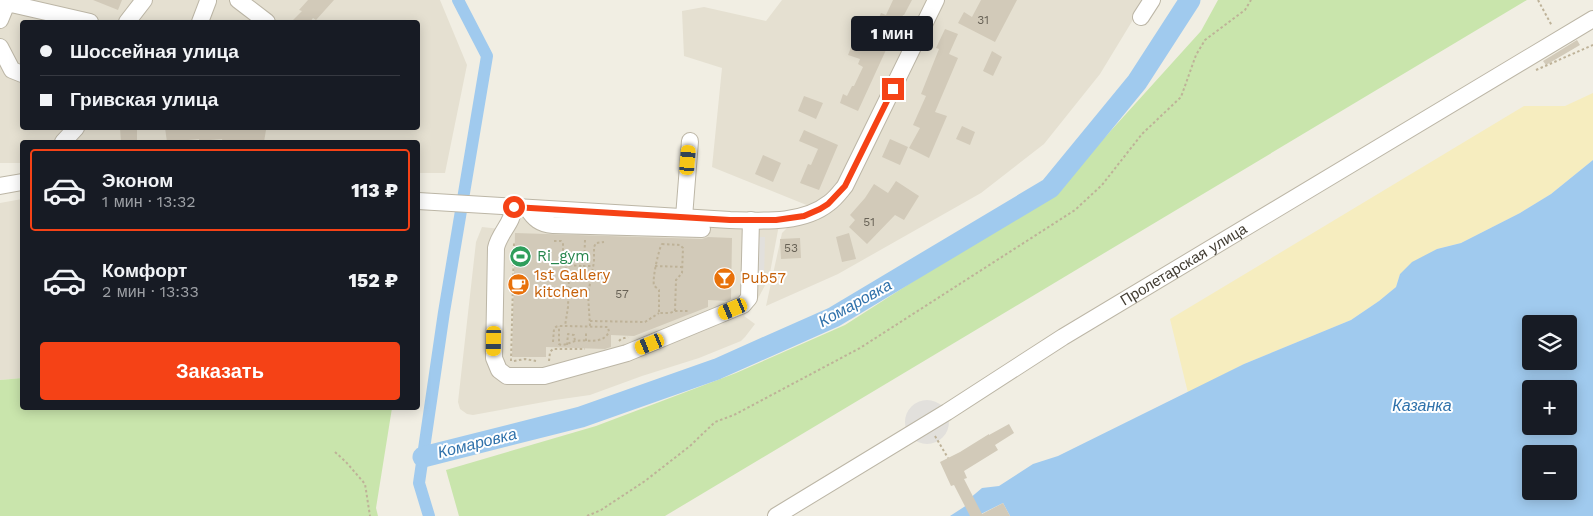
<!DOCTYPE html>
<html lang="ru">
<meta charset="utf-8">
<style>
body{margin:0;font-family:"Work Sans",sans-serif;background:#20242c;color:#f1f3f6;height:100vh;display:flex;flex-direction:column;font-size:19px;white-space:nowrap}
*{box-sizing:border-box;margin:0}
p{font-size:16px;color:#9ea1a6}
.icon{flex:none;width:28px;height:28px;fill:none;stroke:currentColor;stroke-width:2;stroke-linecap:round;stroke-linejoin:round}
.map{position:relative;flex:1;overflow:hidden}
.panel{position:absolute;left:20px;top:140px;width:400px;height:270px;display:flex;flex-direction:column;background:#171b24;border-radius:5px;box-shadow:0 2px 12px #0003}
.panel>*{flex:none}
.hud{position:absolute;left:20px;top:20px;width:400px;height:110px;border-radius:5px;box-shadow:0 2px 12px #0003;display:grid;align-content:center;height:110px;padding:0 20px;background:#171b24}
.tools{position:absolute;left:1522px;top:315px;display:grid;gap:10px}
.tools a{display:grid;place-items:center;width:55px;height:55px;border-radius:5px;background:#171b24;box-shadow:0 2px 12px #0003;font-size:25px}
.end{position:absolute;width:22px;height:22px;margin:-11px;border:6px solid #f54216;background:#fff;box-shadow:0 0 0 2px #fff}
.from{border-radius:50%}
.bubble{position:absolute;height:35px;border-radius:5px;background:#171b24;box-shadow:0 2px 12px #0003;font-size:16px;font-weight:800;line-height:35px;text-align:center}
.car{position:absolute;width:15px;height:30px;margin:-15px -8px;border-radius:6px;box-shadow:0 0 4px 1px #0007;background:linear-gradient(#f5c518 24%,#345 0 40%,#f5c518 0 76%,#345 0 86%,#f5c518 0)}
.hud b{display:flex;align-items:center;gap:18px;height:48px;font-size:19px}
.hud b+b{border-top:1px solid #363941}
.hud i{width:12px;height:12px;background:#f1f3f6}
ul{padding:9px 0 0;list-style:none}
li{display:flex;align-items:center;gap:15px;height:82px;margin:0 10px 8px;padding:0 10px;border:2px solid transparent;border-radius:5px}
li div{flex:1}
li b{display:block;font-size:19px}
li em{font-style:normal;font-weight:800}
li.on{border-color:#f54216}
li>.icon{width:45px;height:45px;stroke-width:1.5}
.cta{display:flex;gap:10px;margin-top:auto;padding:10px 20px}
.cta a{flex:1;height:58px;border-radius:5px;background:#f54216;color:#fff;font-size:20px;font-weight:800;line-height:58px;text-align:center}
.map>svg:first-child{display:block}
.residential{fill:#e5e0d1;fill-rule:evenodd}
.green{fill:#c9e5ac}
.sand{fill:#f6edbf}
.parking{fill:#e2e0dc}
.water{fill:#a0caee;fill-rule:evenodd}
.lines{fill:none;stroke-linecap:round;stroke-linejoin:round}
.canal{stroke:#a0caee;stroke-width:12}
.river{stroke:#a0caee;stroke-width:21}
.building{fill:#d2cab9}
.minor-casing{stroke:#bcb6a6;stroke-width:18}
.path{stroke:#beb298;stroke-width:2;stroke-dasharray:2.5 2.5;stroke-linecap:butt}
.minor{stroke:#fff;stroke-width:16}
.route{stroke:#f54216;stroke-width:6}
.labels{text-anchor:middle;dominant-baseline:central;stroke-width:4;stroke-linejoin:round;paint-order:stroke}
.number-label{font-size:12px;fill:#676155}
.leisure-label{font-size:15px;fill:#27864d;stroke:#fff;text-anchor:start}
.street-label{font-size:15px;fill:#433e34;stroke:#fff}
.food-label{font-size:15px;fill:#c56008;stroke:#fff;text-anchor:start}
.water-label{font-size:16px;font-style:italic;fill:#3072ab;stroke:#fff}
</style>
<div class="map">
<svg width="1593" height="516" viewBox="0 0 1593 516">
<rect width="100%" height="100%" fill="#f1eee3"/>
<path class="residential" d="M0,0H440L467,65L445,173H418V142H22V163H0ZM22,22H418V128H22Z
M782,0H1145L1100,74L1044,144L981,193L838,274L766,306L782,233L809,206L712,167L722,68L684,56L682,11L704,7L766,21Z
M22,199V378L0,380V203Z
M502,213L779,225L769,278L754,306L752,305L744,316L755,324L745,337L741,341L699,358L642,376L590,395L555,400L473,415L467,414L460,409L458,402L476,242L482,227L500,229Z"/>
<path class="green" d="M1218,0H1527L665,516H459L446,470L596,426L736,373L845,325L1059,188L1201,31Z
M22,378V408H392L376,508L378,516H0V380Z"/>
<path class="sand" d="M1593,93V160L1551,194L1520,213L1461,243L1437,249L1400,274L1396,287L1379,301L1351,320L1244,364L1188,393L1170,319L1524,106H1565Z"/>
<path class="parking" d="M756,237H765L764,280H755Z
M905 422a22 22 0 1 1 44 0a22 22 0 1 1-44 0Z"/>
<path class="water" d="M1593,160V516H1010L1003,503L977,516H950L967,505L969,499L982,488L999,486L1033,464L1058,456L1244,364L1351,320L1379,301L1396,287L1400,274L1412,262L1437,249L1461,243L1520,213L1551,194ZM1531,324H1569V361H1531ZM1531,389H1569V426H1531ZM1531,454H1569V491H1531Z"/>
<g class="lines">
<path class="canal" d="M429,516L419,483L444,312L487,56L458,0"/>
<path class="river" d="M423,457L581,417L717,369L834,317L1050,188L1137,82L1190,0"/>
</g>
<path class="building" d="M93,0H122L118,10Z
M308,0H334L316,20L313,18L310,22H291L302,11L299,10Z
M893,0H912L904,15H903L892,40L891,39L858,111L840,103L843,94L847,96L852,86H854L863,67L858,64L860,59L848,55L852,45L864,50L866,46H867L881,13L886,15Z
M981,0H1017L995,42L958,23L964,12L972,17Z
M945,29L958,34L949,54L958,58L935,112L947,116L929,158L909,148L920,128L913,125L926,96L921,94L939,49L936,48Z
M1577,40L1580,45L1546,65L1543,61Z
M992,51L1002,57L993,76L983,71Z
M804,96L823,103L816,119L798,111Z
M962,126L975,132L970,145L956,139Z
M120,128H137V141L121,142Z
M165,128H250L266,130L264,142H250V141L223,142L222,139L199,141V139L167,142Z
M804,130L838,145L819,190L800,183L808,164L811,165L818,149L799,141Z
M890,139L908,147L900,165L882,157Z
M763,155L781,163L773,182L755,174Z
M896,181L919,196L904,220L895,215L867,244L849,227L855,220L850,215L865,198L874,184L888,193Z
M515,233L702,239L708,237L732,238L731,299L728,301L708,300V307L634,336L611,335V347L605,349L546,347V357H512Z
M849,233L856,259L842,262L836,237Z
M800,238L801,258L781,259L780,239Z
M1009,424L1014,433L995,445L998,450L964,471L967,478L964,479L982,514L1003,503L1010,516H970L954,485L951,486L940,462L960,452L989,434V435Z"/>
<g class="lines">
<defs>
<g id="minor">
<path d="M238,0L267,22"/>
<path d="M1141,17L1152,0"/>
<path d="M0,20L7,3L90,22"/>
<path d="M127,22L144,0"/>
<path d="M200,22L208,1"/>
<path d="M0,47L12,70L22,74"/>
<path d="M63,142L76,128"/>
<path d="M0,186L22,182"/>
<path d="M418,201L730,220C762,221 803,224 829,203C836,198 840,192 845,186L936,0"/>
<path d="M514,207C513,223 499,233 496,248L494,358L499,370L507,376H544L627,353L743,305L749,298L751,220"/>
<path d="M527,208C534,219 540,224 553,225L702,229"/>
<path d="M684,217L690,141"/>
<path id="s1" d="M776,516L947,412L1063,337L1593,19"/>
</g>
</defs>
<use href="#minor" class="minor-casing"/>
<path class="path" d="M1538,0L1552,26
M1536,70L1593,45
M585,240L584,266H593
M554,241H561L563,243V264L569,273L568,307L565,326
M662,244L680,245L683,248L682,273L676,280L675,311L670,313H659V290C658,289 654,286 654,285C652,279 659,248 662,244Z
M564,265L584,266
M655,266L683,267
M569,288L588,289
M675,311H690
M590,321L645,322L659,313
M590,326L588,294L594,262V247L596,243L604,242
M586,341V331
M619,341L621,339L628,337
M553,342L554,329C556,325 561,326 565,326L608,327L609,332C602,345 588,339 576,341C570,342 567,345 561,345L559,344V326
M567,345L568,334L574,335L575,341
M511,361L514,243
M514,361L525,359L536,361
M549,361L550,352L553,349H585
M935,436L948,458
M335,452L346,462L365,484L370,516
M587,516L601,510L645,481L690,446L715,422L734,415L860,348L1075,210L1102,185L1142,134L1181,97L1196,55L1205,40L1245,10L1251,0"/>
<use href="#minor" class="minor"/>
</g>
<g class="lines">
<path class="route" d="M514,207L730,220H776L804,216L820,209L828,204L845,186L893,89"/>
</g>
<defs>
<symbol id="stadium-disc" viewBox="-11 -11 22 22"><circle r="9.5" fill="#2e9e5b" stroke="#fff"/><path d="M0-5a6.5 5 0 1 0 0 10a6.5 5 0 1 0 0-10ZM-3.5-1.8h7v3.6h-7Z" fill="#fff"/></symbol>
<symbol id="bar-disc" viewBox="-11 -11 22 22"><circle r="9.5" fill="#e8710a" stroke="#fff"/><path d="M-6-5H6L.8 .8V4.5H3.5V6h-7V4.5H-.8V.8Z" fill="#fff"/></symbol>
<symbol id="cafe-disc" viewBox="-11 -11 22 22"><circle r="9.5" fill="#e8710a" stroke="#fff"/><path d="M-5.5-4.5H6V0H3Q3 3.5 0 3.5H-2.5Q-5.5 3.5-5.5 0ZM3-3.2v2h1.7v-2ZM-6 4.5H4V6H-6Z" fill="#fff"/></symbol>
</defs>
<g fill-rule="evenodd">
<use href="#stadium-disc" x="508" y="244" width="25" height="25"/>
<use href="#bar-disc" x="712" y="266" width="25" height="25"/>
<use href="#cafe-disc" x="506" y="272" width="25" height="25"/>
</g>
<g class="labels">
<g class="number-label">
<text x="983" y="20">31</text>
<text x="869" y="222">51</text>
<text x="791" y="248">53</text>
<text x="622" y="294">57</text>
</g>
<g class="leisure-label">
<text x="537" y="256">Ri_gym</text>
</g>
<g class="street-label">
<text stroke="none"><textPath href="#s1" startOffset="479">Пролетарская улица</textPath></text>
</g>
<g class="food-label">
<text x="534" y="275">1st Gallery<tspan x="534" dy="17">kitchen</tspan></text>
<text x="741" y="278">Pub57</text>
</g>
<g class="water-label">
<text transform="translate(855 303) rotate(-29)">Комаровка</text>
<text x="1422" y="405">Казанка</text>
<text transform="translate(477 443) rotate(-14)">Комаровка</text>
</g>
</g>
</svg>
<div class="tools">
<a><svg class="icon" aria-label="layers" viewBox="0 0 24 24"><path d="M12 4l9 5-9 5-9-5zM3 14l9 5 9-5"/></svg></a>
<a>+</a>
<a>−</a>
</div>
<i class="end from" style="left:514px;top:207px"></i>
<i class="end" style="left:893px;top:89px"></i>
<div class="bubble" style="left:851px;top:16px;width:82px">1 мин</div>
<i class="car" style="left:688px;top:160px;rotate:5deg"></i>
<i class="car" style="left:733px;top:309px;rotate:247deg"></i>
<i class="car" style="left:494px;top:341px;rotate:181deg"></i>
<i class="car" style="left:650px;top:344px;rotate:248deg"></i>
<div class="hud">
<b><i class="from"></i>Шоссейная улица</b>
<b><i></i>Гривская улица</b>
</div>
<section class="panel">
<ul>
<li class="on"><svg class="icon" aria-label="car" viewBox="0 0 24 24"><path d="M5 17H2v-5l4-1 3-4h7l3 4 3 1v5h-3M9 17h6M6 11h13"/><circle cx="7" cy="17" r="2"/><circle cx="17" cy="17" r="2"/></svg><div><b>Эконом</b><p>1 мин · 13:32</p></div><em>113 ₽</em></li>
<li><svg class="icon" aria-label="car" viewBox="0 0 24 24"><path d="M5 17H2v-5l4-1 3-4h7l3 4 3 1v5h-3M9 17h6M6 11h13"/><circle cx="7" cy="17" r="2"/><circle cx="17" cy="17" r="2"/></svg><div><b>Комфорт</b><p>2 мин · 13:33</p></div><em>152 ₽</em></li>
</ul>
<div class="cta"><a>Заказать</a></div>
</section>
</div>
